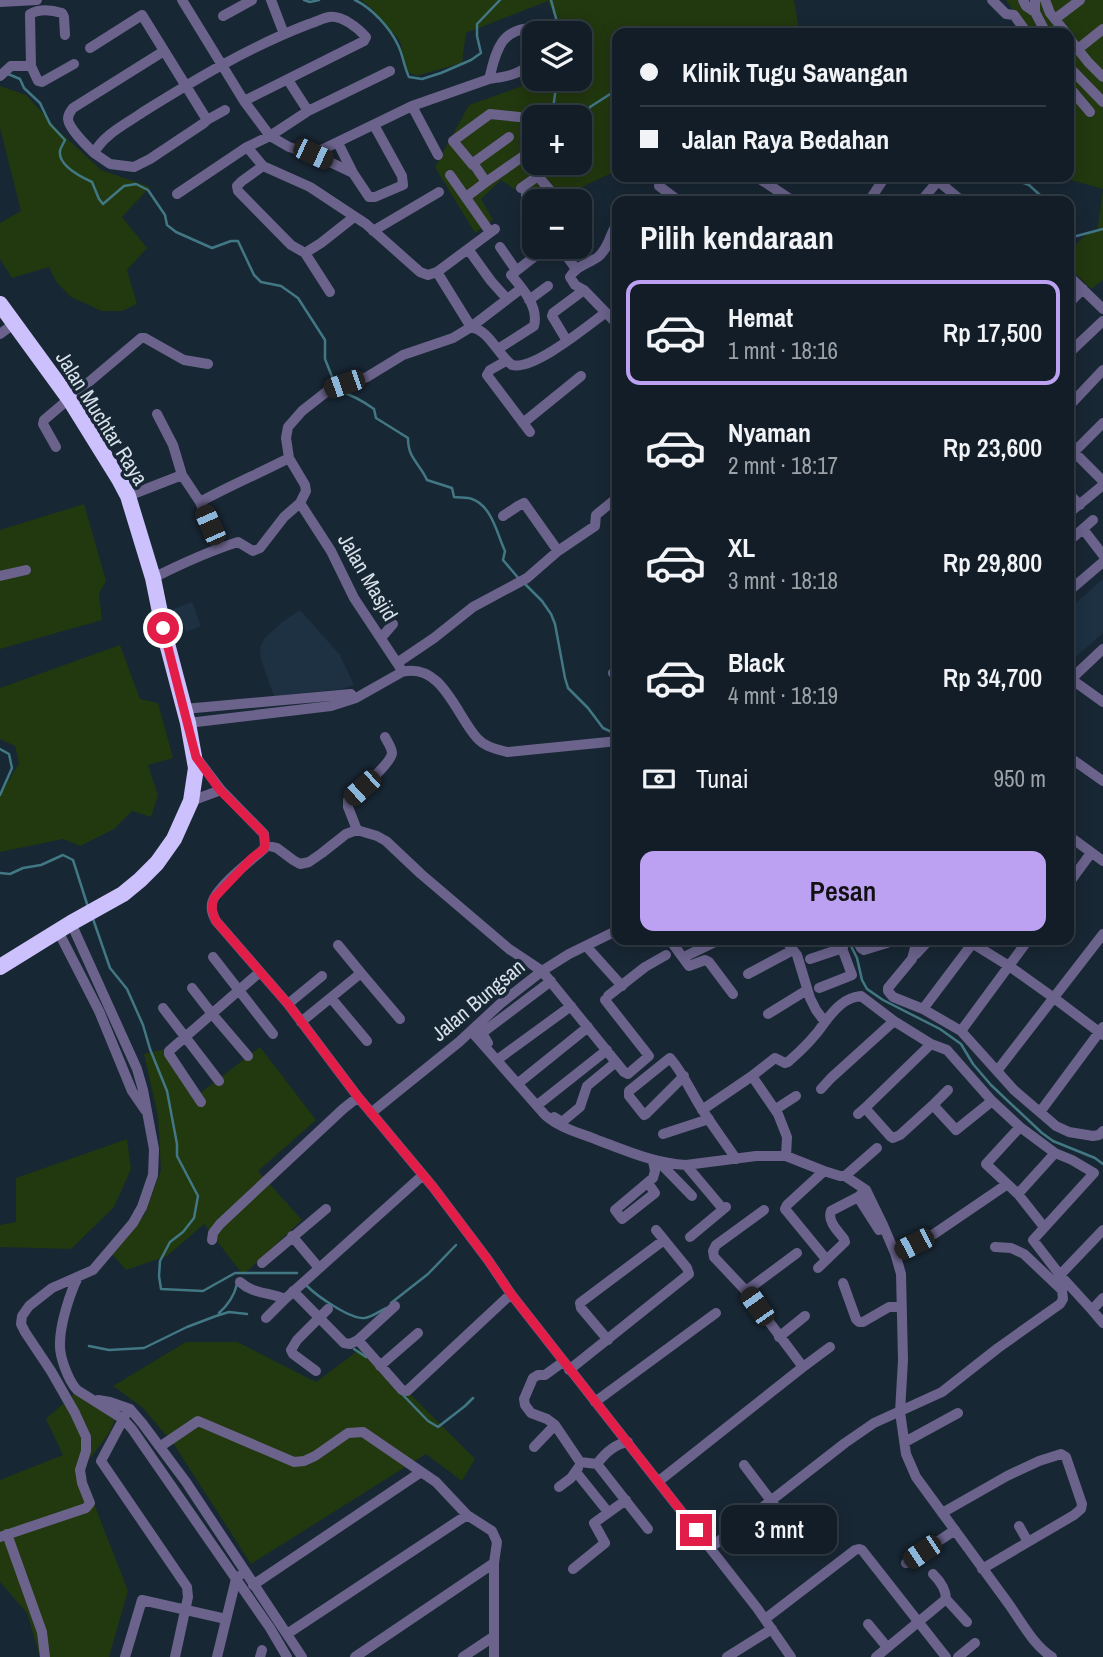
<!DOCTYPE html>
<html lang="id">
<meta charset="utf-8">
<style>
body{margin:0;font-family:"Archivo Narrow",sans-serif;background:#1b262f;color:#f1f3f6;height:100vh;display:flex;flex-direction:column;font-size:26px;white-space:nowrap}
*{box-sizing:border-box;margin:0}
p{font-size:23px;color:#9ca2a7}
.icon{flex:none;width:38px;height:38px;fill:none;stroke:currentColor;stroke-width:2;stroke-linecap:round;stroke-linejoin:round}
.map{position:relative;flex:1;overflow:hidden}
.side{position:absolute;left:612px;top:196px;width:462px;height:749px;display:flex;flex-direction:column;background:#121d27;border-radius:14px;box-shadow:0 4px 18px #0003,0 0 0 2px #313b44}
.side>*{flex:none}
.top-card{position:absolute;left:612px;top:28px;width:462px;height:154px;border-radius:14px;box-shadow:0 4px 18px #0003,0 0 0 2px #313b44;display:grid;align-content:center;height:154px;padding:0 28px;background:#121d27}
.buttons{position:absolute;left:522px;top:21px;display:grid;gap:14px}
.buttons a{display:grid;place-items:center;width:70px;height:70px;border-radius:14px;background:#121d27;box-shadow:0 4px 18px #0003,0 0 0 2px #313b44;font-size:35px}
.end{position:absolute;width:32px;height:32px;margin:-16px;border:9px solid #e11d48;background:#fff;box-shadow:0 0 0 4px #fff}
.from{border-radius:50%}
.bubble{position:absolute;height:49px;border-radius:14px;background:#121d27;box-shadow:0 4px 18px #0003,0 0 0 2px #313b44;font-size:23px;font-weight:600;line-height:49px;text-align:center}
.car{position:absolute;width:21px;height:42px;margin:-21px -10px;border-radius:9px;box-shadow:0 0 5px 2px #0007;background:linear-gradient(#222 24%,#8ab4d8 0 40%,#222 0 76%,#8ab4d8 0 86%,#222 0)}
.top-card b{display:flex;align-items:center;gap:24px;height:66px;font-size:26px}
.top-card b+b{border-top:2px solid #313b44}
.top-card i{width:18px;height:18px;background:#f1f3f6}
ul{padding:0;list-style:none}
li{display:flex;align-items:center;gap:21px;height:105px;margin:0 14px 10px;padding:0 14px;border:4px solid transparent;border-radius:14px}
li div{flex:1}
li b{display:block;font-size:26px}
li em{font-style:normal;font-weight:600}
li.current{border-color:#bca0f2}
li>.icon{width:63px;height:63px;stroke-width:1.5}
h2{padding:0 28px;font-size:32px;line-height:84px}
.pay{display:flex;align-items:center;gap:18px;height:77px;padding:0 28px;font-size:26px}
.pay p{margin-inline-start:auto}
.cta{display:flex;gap:14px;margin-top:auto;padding:14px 28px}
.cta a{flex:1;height:80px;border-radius:14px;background:#bca0f2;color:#111;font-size:28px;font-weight:600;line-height:80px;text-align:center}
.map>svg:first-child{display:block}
.built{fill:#1d3142}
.green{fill:#22380f;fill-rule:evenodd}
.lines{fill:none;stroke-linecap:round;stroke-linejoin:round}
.stream{stroke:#427784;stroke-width:2.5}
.minor{stroke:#6b638c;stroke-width:10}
.highway{stroke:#ccc0fd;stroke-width:16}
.route{stroke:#e11d48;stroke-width:9}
.labels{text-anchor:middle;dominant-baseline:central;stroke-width:7;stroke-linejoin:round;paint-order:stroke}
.street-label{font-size:21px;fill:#d8e1ea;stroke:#182734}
</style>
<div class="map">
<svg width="1103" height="1657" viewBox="0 0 1103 1657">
<rect width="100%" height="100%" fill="#182734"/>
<path class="built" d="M1103,579V633L1069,663V609Z
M192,602L201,626L186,632L181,619L169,623L165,612Z
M300,610L340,655L354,685L342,689L274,696L261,660L260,648L264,639L282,622Z"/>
<path class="green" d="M361,0H794L799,30L803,33H618V170L584,186L568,201H542L528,198L501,180L481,199L493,220L475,233L435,167L469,105L542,79H579V33H561L548,1L466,33L462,63L416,76L406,71L400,41L372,9ZM534,117H579V163H534Z
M1006,0H1103V280L1091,289L1069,267V252L1088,232H1097L1103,189L1061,177H1069V33H1029Z
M0,86L26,95L59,131L101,170L150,187L122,217L147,248L127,270L137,304L122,311H102L71,297L57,283L49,267L12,278L0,259V223L21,211L0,128Z
M84,504L106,581L99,593L102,620L0,649V530Z
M120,645L140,699L158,703L173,758L148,765L158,795L151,817L132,811L114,829L80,846L63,839L0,852V795L19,763L15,746L0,739V688Z
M260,1047L316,1120L258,1171L302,1220L243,1275L204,1224L167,1256L126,1270L109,1251L144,1216L161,1170L158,1116L144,1054L166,1049L199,1094Z
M127,1139L131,1169L114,1207L71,1249L0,1247V1225L16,1222V1178Z
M186,1342H237L316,1382L363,1347L475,1459L462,1481L426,1454L251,1564L175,1446L142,1407L113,1386Z
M74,1394L115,1419L110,1432L81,1470L128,1591L109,1657H40L27,1613L0,1582V1480L63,1455L46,1419Z"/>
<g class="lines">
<path class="stream" d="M304,0L310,2L319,0
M355,0C372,8 390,28 398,45C403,55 404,67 409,77L422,79L441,73L471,60L481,53L477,36V24L500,0
M551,0L560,33
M8,74L20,79L24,88L40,103L50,124L65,140C64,142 60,149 60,151C58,166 81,177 92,182L99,199L103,204L124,186L136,184L148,190L165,215L167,225L176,232L212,248L231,241H238L254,275L261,282L281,286L298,298L325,340V359L333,379
M553,117H552L557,79
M579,122L590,107L618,89
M1008,177L1029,185L1040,195L1039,201
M1069,238L1103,229
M339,391C352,395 363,401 374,409L376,418L408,438C408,459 419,462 427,480L452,488L454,497C460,498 467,497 472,499C492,506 497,534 505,551L503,560L520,580
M525,584L542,601L551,614L555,624L565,678L568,688L588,708L603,728L618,735
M0,749L9,754L12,768L0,795
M0,873L10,874L23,868L41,865L63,855L73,860L88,907
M92,916L110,968L127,989L143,1025L150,1049L167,1091L177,1144V1156L198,1196L194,1218L183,1232L170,1242L160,1261L159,1276L161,1289L203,1291L235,1273H297
M848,940L857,958L862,980L867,989L883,1000L940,1029L961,1044L973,1064L991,1085L1042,1133L1053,1141L1095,1158L1103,1164
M307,1286C317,1296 351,1320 365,1318C372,1317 380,1311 386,1308
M391,1303L428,1274L456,1245
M219,1313C228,1305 234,1297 237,1284
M89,1346L109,1350L144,1348L187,1327L216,1316L229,1312L247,1314
M354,1349L366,1357
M402,1394L428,1421L438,1427L465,1406L473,1398"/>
<path class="minor" d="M182,0L244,101L270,136L289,147L313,154L412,106L489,79C496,53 499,30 531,28L537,33
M271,0L284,34
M992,0L1006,14L1014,15L1027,33
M1023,0L1026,6L1035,12
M1035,0V12L1046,33
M1045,0L1050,13L1066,33
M0,2L37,0
M223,16L252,0
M1055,19L1080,0
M65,35L64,17L62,13C52,10 39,9 30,14L31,66L38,81L42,82L74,64
M1069,38L1088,62L1103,77
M90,48L142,15L207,120
M1078,49L1103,29
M1069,67L1103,102
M0,76L11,66H31
M489,79C506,77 522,74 534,61
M288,80L308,111
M1069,87L1090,112
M412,106L438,155
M225,110L207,120L204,123L150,159L134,167L110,164L94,153C104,134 126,124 143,112C196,79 251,46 309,24C316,22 323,18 329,17C342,15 358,28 366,37L364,41L244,101
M247,147L263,166L310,187L366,224L420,272L428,275L437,272L471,327C490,331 497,354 512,365C533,371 586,327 605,313
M94,153C87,146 69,129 68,119C68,114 70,112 73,108L164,51
M313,154L353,173L338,143
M473,165L453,141L490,114L519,117
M263,166L242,181L237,186L238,191L291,245L305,253L330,292
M353,173L369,197H375L403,185L402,176L374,125
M450,175L490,232
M757,177L793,201
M486,182L522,157L558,200
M659,186L679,201
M521,188L538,176
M177,194L247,147L270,136L308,111L390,71
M466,197L486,182L473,163L509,137
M869,201L885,177
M921,201L938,181L962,201
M534,203L526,195L534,205
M618,222C610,233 609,248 598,257C588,264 576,266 570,277L575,285L584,290L618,325
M373,231L439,192
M500,247L516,270
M560,247L576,269
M468,249L491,281L507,299
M305,253L321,243L354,217
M437,272L495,229
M1069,276L1103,309
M529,300L548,286
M1069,303L1083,289
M0,334L15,323
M567,341L552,316L553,313L584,290
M498,349L534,326C539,307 523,289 511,275L539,253
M1069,353L1103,321
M506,361L490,370L487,375L530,432
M1069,406L1103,370
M157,414L173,445L182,475L200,502L219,548
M523,423L581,376
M56,447L43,424L44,420L141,338H145L184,360L208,364
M1069,447L1103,481
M1074,452L1103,423
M1069,494L1080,505
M128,496L182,475
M200,502C229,486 260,473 289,458
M300,503L331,551L354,598L401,669
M1069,513L1103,485
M503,516L518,506L524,503L558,551
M1083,529L1103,555
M1069,541L1093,520
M0,576L26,570
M153,578C181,564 209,551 238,542L253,551L260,548L284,517L300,503L306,491L305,485L289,458L286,438L288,427L302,411L330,389L367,377L403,355L453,338L471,327L518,291
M1069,591L1103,562
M381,638L393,624
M397,663L434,638L473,607L527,578L558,551L595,526L596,515L618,497
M613,673L618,678
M1071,679L1103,702
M1069,681L1103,649
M184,709L351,694
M188,723L331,706L356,698L402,672C442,662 456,715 477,738C485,747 496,749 507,752L618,741
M196,757L221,790L264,834L265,845L264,849C252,859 213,890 212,904C211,911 213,915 216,921L288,1004L358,1097L433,1187L488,1260L511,1294L757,1608L791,1657
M1069,757L1103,781
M191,801L221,790
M357,830L348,807V800C357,792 391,764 392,753C392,748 387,741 385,737
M1069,836L1103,861
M265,845L277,848L293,860L300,864L309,862L322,853L346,834L357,830L377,836L386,841L421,874L509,949L542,971L624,1072L628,1074L649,1056L605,1000
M1069,883L1091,853
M58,931L99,1011L132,1091L145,1110
M670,940L689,966L705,960L709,962L733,994
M785,940L797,955L810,998L816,1010L825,1022C834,1010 845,997 861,996L894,1021L931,1044L947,1050L992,1101L1020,1127L1055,1153L1072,1160L1094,1173L1033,1240L1060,1275L1092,1310L1103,1298
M857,940L861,948L864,950L887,943L890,940
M917,940L912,959L888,988V991L893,997L923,1009L961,1031L1014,1090L1056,1126L1069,1132L1093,1136L1099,1135L1103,1131
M967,940L1009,966L1054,998L1103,1035
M338,945L361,973
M586,946L622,986
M916,954L929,940
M688,955L719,940
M213,957L273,1034
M810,959L843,948
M748,974L793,950
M192,988L213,1015L248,1056
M819,988L852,975L839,940
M608,996L645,967L666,955
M331,998L367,1041
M288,1004L322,976
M163,1008L219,1081
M923,1009L975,940
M768,1014L807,990
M301,1022L361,973L400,1019
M471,1031L545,1115C561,1129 581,1133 600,1141C630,1152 654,1163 686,1165L756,1156H786L824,1171L840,1176H845L866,1190L883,1225L895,1253L901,1274L903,1360L900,1412L906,1454L916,1477C947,1519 977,1561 1008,1603C1021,1621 1033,1645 1052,1657
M961,1031L1028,940
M488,1043L482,1033L551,981
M501,1057L571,1006
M997,1071L1103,934
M684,1076L646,1114L644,1115L629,1096V1091L670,1058C683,1073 690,1090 700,1106C711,1124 724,1141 736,1159
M752,1076L775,1058L785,1063L788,1062C802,1050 815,1037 825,1022
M521,1081L588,1027
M821,1089L831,1078L894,1021
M201,1102L169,1054V1051L260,972
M540,1103L607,1050
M933,1105L948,1090
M865,1108L890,1136L893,1138L900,1135L933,1105L956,1130L992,1101
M776,1109L796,1096
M702,1110L752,1076L778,1114L787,1137L786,1156
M1040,1112L1103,1027
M371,1113L459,1042L500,1004L542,971L569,954L618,930
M858,1114L865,1108L931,1044
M554,1117L562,1122L580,1107L587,1086L616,1062
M1020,1127L986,1164L1018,1194L1044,1227
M663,1134L709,1119
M659,1162L692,1196
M686,1165L723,1209
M824,1171L787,1205L785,1209L826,1259
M845,1176L877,1148
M648,1183L655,1193L622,1219L615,1210L653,1178L655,1171L653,1161
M1018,1194L1055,1153
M858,1197L879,1230
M292,1236L319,1268
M690,1237L726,1207
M212,1240L213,1233L220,1224L343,1109L358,1097
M895,1253L934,1234L1003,1187
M262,1263L326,1209
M818,1268L845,1242L844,1239C838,1231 827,1221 831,1211L858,1197L866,1190
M1060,1275L1103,1230
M78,1277C70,1293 60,1324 60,1343C59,1356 68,1380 77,1390L123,1419L132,1429L270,1628L287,1657
M240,1282C253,1294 269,1292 285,1299
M843,1283L856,1319L859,1322H863L889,1307H901
M293,1291L344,1343L350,1344L358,1340L395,1306
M746,1291L714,1257L713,1251L716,1245L764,1210
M1092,1310L1103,1323
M266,1318L285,1299L423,1175
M779,1337L805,1316
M358,1340L402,1390L407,1391L511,1294
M608,1340L581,1308L580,1303L664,1240
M563,1362L545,1375H538L533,1378L524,1399L525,1405L531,1413L547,1419L555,1425L580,1462L597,1464C605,1453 614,1444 628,1442
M380,1366L418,1333
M803,1367L830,1347
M569,1370L689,1274L687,1268L656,1230
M316,1371L293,1354L291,1350L297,1340L328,1309
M98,1400L110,1402L130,1409L142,1423L186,1482L302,1657
M595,1402L716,1313
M126,1414L101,1461L187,1587L188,1597L175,1657
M905,1442L958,1413
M161,1446L198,1421L294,1462L304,1461L315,1456L348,1433L363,1432L436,1482L467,1515L492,1531L497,1542L494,1563V1657
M534,1447L555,1425
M597,1464L648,1529
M744,1465L803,1543
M576,1472L608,1512
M659,1481L803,1367L746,1291L797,1253
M559,1487L571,1478L578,1468
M942,1513L1007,1476L1039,1461L1061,1454L1066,1457L1082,1504L1081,1509L1074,1515L982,1569
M1019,1526L1028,1542
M7,1534L42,1632L45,1657
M0,1537L86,1508L90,1503L82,1483L80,1470L86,1451V1437L75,1413L51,1371L25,1332L21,1324L22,1316L29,1306L52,1288L93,1270L133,1223L142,1207L153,1175L154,1149L143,1090L137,1069L71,923
M710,1548L845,1443L874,1423L942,1392L998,1348L1060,1304L1063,1299L1062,1290L1024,1254L1011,1248L995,1247
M906,1563L955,1530
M573,1569L605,1543L594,1523L626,1500
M253,1585L421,1472
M946,1599L967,1622
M765,1619L855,1550L859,1549L862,1550L946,1657
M868,1624L887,1647
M287,1634L467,1515
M125,1657L142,1600L226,1619
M217,1657L236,1579L239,1576
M260,1657L262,1650
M355,1657L494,1563
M463,1657L493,1637
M727,1657L772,1629
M876,1657L946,1599C946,1589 940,1581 933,1574
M958,1657L975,1643"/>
<path class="highway" d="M0,304L70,400L119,479L128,496L153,578L164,632L188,723L196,768L191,801L174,839L157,863L140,880L123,894L71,923L0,967"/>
</g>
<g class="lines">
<path class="route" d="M163,628L196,757L220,790L264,834L265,845L264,849L252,858L214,898C211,907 212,912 216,921L288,1004L358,1097L433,1187L488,1260L511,1294L696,1530"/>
</g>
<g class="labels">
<g class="street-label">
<text transform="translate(102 418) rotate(58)">Jalan Muchtar Raya</text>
<text transform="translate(368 577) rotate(60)">Jalan Masjid</text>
<text transform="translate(478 1000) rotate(-40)">Jalan Bungsan</text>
</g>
</g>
</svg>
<div class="buttons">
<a><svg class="icon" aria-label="layers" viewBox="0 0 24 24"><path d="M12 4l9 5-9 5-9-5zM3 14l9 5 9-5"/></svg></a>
<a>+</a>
<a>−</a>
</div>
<i class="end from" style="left:163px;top:628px"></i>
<i class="end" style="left:696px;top:1530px"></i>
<div class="bubble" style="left:721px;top:1505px;width:116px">3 mnt</div>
<i class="car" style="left:313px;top:154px;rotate:115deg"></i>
<i class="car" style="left:344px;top:384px;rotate:251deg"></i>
<i class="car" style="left:210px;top:525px;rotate:336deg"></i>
<i class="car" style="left:362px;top:788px;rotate:228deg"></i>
<i class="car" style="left:914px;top:1244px;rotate:243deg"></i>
<i class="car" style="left:757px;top:1306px;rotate:325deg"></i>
<i class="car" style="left:922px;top:1552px;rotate:236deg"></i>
<div class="top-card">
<b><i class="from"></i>Klinik Tugu Sawangan</b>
<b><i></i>Jalan Raya Bedahan</b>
</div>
<section class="side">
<h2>Pilih kendaraan</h2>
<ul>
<li class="current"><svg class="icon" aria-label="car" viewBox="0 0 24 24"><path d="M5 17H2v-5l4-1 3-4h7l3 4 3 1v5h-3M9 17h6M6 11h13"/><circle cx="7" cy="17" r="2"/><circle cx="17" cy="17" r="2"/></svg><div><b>Hemat</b><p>1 mnt · 18:16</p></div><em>Rp 17,500</em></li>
<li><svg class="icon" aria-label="car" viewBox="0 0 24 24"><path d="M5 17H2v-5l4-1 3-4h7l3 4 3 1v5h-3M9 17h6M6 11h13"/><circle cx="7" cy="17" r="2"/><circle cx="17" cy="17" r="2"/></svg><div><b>Nyaman</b><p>2 mnt · 18:17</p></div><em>Rp 23,600</em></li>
<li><svg class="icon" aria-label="car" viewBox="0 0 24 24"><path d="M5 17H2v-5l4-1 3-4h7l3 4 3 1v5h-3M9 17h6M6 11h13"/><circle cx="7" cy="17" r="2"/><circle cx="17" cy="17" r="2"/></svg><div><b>XL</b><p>3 mnt · 18:18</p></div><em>Rp 29,800</em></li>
<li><svg class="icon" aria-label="car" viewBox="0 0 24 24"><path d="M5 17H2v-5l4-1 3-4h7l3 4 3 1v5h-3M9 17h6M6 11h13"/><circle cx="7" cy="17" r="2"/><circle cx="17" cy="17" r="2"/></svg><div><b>Black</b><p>4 mnt · 18:19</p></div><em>Rp 34,700</em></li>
</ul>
<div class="pay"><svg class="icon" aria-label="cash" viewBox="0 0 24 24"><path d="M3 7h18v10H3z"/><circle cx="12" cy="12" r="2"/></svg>Tunai<p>950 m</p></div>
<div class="cta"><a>Pesan</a></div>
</section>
</div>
